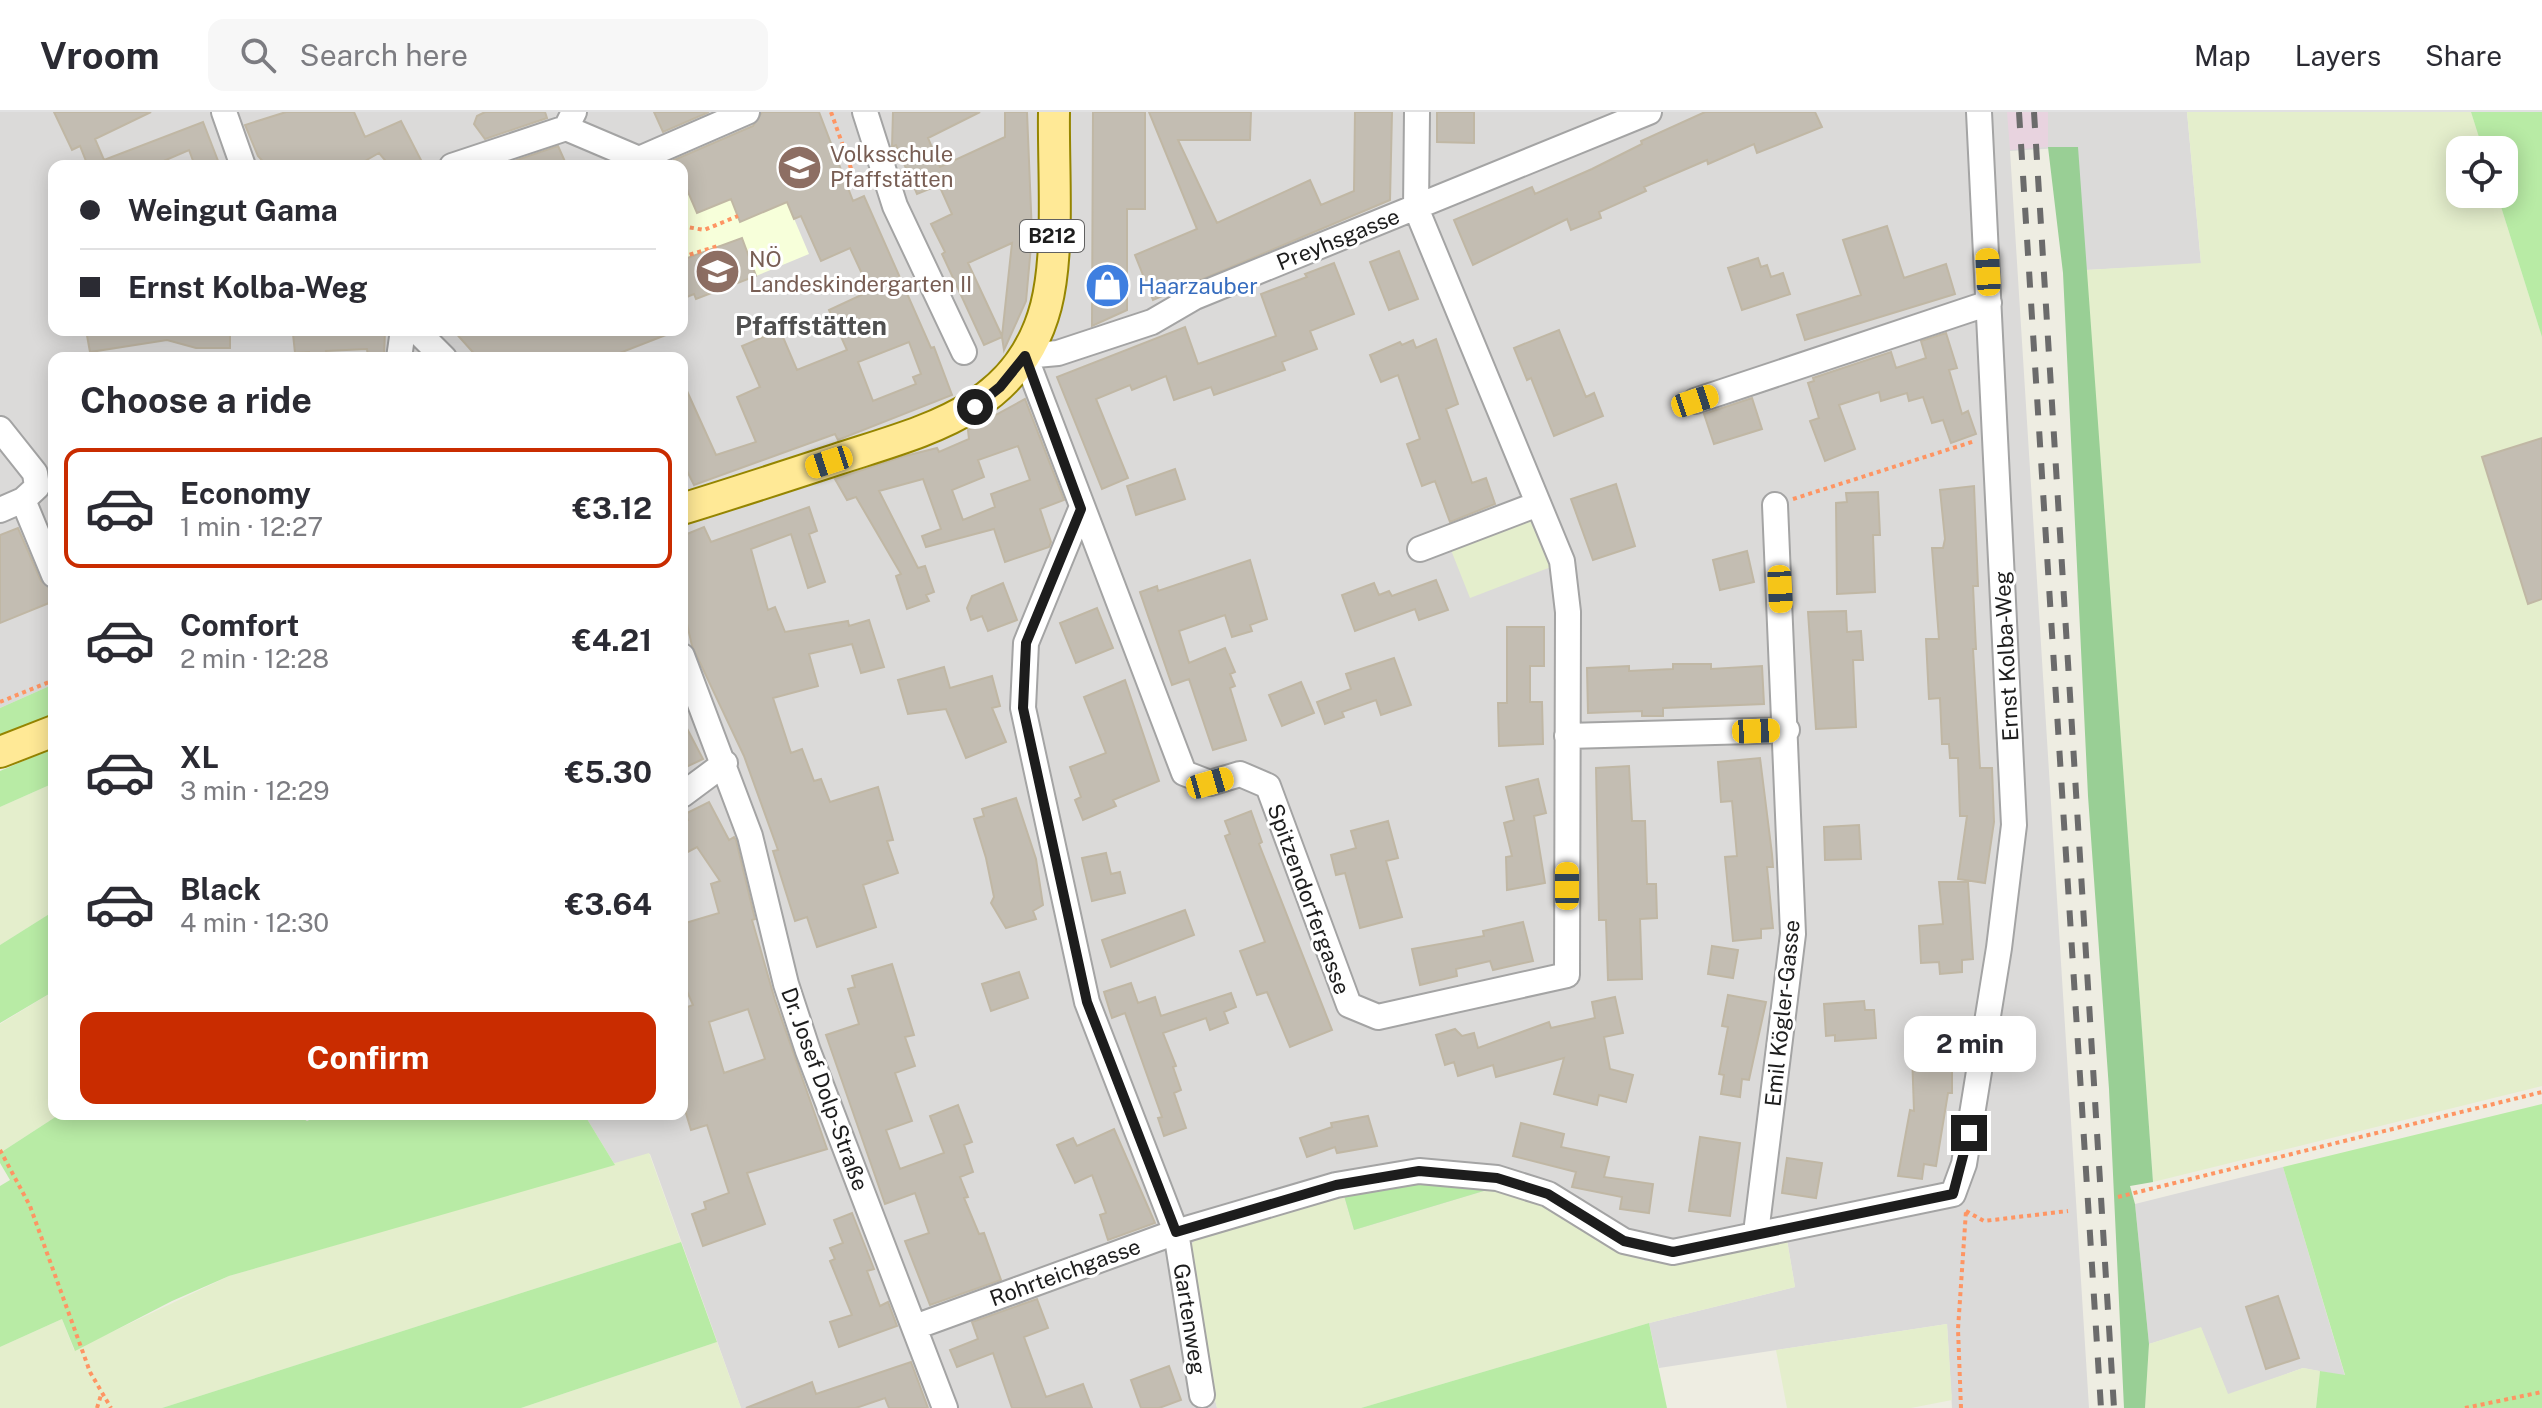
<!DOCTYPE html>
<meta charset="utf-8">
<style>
body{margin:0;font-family:"Public Sans",sans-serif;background:#f7f7f7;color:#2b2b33;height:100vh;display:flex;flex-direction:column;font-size:30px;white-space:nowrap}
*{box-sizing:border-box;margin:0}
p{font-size:26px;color:#7c7c81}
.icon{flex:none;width:44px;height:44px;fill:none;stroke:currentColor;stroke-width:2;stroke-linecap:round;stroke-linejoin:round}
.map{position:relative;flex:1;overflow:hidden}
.details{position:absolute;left:48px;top:240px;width:640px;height:768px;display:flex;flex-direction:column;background:#fff;border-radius:16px;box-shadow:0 4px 20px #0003}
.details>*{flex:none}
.guide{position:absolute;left:48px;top:48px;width:640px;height:176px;border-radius:16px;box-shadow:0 4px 20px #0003;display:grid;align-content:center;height:176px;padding:0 32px;background:#fff}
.fabs{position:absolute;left:2446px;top:24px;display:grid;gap:16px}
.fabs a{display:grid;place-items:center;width:72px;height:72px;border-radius:16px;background:#fff;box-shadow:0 4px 20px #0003;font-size:40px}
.end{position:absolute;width:36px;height:36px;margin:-18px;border:10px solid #1d1d1d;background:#fff;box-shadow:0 0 0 4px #fff}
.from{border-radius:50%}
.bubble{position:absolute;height:56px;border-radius:16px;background:#fff;box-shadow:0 4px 20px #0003;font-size:26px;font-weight:700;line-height:56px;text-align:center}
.car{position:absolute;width:24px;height:48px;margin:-24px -12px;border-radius:10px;box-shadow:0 0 6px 2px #0007;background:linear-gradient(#f5c518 24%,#345 0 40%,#f5c518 0 76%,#345 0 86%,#f5c518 0)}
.guide b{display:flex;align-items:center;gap:28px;height:76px;font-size:30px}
.guide b+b{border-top:2px solid #e1e1e2}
.guide i{width:20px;height:20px;background:#2b2b33}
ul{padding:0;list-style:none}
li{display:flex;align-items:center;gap:24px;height:120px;margin:0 16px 12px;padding:0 16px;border:4px solid transparent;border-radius:16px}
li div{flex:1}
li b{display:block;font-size:30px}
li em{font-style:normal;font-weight:700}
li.active{border-color:#c92c00}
li>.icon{width:72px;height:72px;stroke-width:1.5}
h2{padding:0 32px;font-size:36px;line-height:96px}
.button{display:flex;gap:16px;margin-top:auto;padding:16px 32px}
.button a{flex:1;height:92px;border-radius:16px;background:#c92c00;color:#fff;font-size:32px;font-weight:700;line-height:92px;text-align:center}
header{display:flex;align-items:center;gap:48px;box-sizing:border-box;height:112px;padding:0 40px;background:#fff;border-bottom:2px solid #e1e1e2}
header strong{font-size:38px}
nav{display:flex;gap:44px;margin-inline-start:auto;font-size:28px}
.search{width:560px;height:72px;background:#f7f7f7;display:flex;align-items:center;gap:20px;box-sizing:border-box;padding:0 28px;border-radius:16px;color:#7c7c81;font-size:30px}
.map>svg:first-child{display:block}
.residential{fill:#dbdad9;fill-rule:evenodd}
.industrial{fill:#e8d3df}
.education{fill:#f7ffda}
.farmland{fill:#e4eecc}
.grass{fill:#b8eba5}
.forest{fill:#99cf95}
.building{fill:#c3bdb2;stroke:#c0b7a4;stroke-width:2;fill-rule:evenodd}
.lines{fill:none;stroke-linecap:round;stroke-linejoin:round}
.minor-casing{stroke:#a4a4a4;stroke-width:28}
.major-casing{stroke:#958500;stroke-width:34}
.path{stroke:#fe9563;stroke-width:4;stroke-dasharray:4 4;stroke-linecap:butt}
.minor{stroke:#fff;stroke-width:24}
.major{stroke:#ffe996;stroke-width:30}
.rail{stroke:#6b6b6b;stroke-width:6;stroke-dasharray:16 16;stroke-linecap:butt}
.route{stroke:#1d1d1d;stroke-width:10}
.labels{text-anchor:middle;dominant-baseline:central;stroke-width:6;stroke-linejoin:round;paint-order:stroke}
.shield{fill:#fff;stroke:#616161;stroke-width:2}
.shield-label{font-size:20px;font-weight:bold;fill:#1d1d1d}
.education-label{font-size:22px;fill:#785e54;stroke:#fff;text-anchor:start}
.street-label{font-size:22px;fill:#1d1d1d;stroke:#fff}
.shop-label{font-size:22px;fill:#366cbe;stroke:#fff;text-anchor:start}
.quarter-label{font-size:26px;font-weight:bold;fill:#505050;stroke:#fff}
</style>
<header>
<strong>Vroom</strong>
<div class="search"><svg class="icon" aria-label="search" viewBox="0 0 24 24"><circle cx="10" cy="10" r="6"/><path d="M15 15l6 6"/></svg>Search here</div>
<nav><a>Map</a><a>Layers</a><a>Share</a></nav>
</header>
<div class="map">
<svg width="2542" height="1296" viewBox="0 0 2542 1296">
<rect width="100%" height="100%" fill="#eeede2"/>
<path class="residential" d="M0,0H2187L2201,152L2086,158L2077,35L2010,39L2089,1296H1952L1947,1212L1659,1256L1649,1211L1795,1175L1787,1128L1645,1149L1604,1130L1198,1216L1217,1296H741L650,1042L615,1053L584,1002H682V246H54V572L0,596ZM54,54H682V218H54Z
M2283,1055L2345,1264L2303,1256L2228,1283L2201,1216L2149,1232L2135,1092Z"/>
<path class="industrial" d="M2007,0H2048V35L2010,38Z"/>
<path class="education" d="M682,66L697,101L731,87L740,109L787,90L809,142L756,164L745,134L723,141L720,133L703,140L706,148L682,149Z"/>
<path class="farmland" d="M2187,0H2471L2483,38H2460V82H2497L2542,225V974L2153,1070L2086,158L2201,151Z
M1528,404L1551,455L1470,486L1449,433Z
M54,671V799L0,833V695Z
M54,879V1002H60L0,1041V912Z
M649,1041L681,1130L162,1296H0V1235L62,1207L74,1238L229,1164Z
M1497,1075L1558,1099L1604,1130L1645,1149L1787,1128L1795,1175L1649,1211L1361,1296H1217L1198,1216L1188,1136L1196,1127L1343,1080L1354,1118Z
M1947,1212L1952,1288L1911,1296H1787L1776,1238Z
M2201,1215L2228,1282L2303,1256L2320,1259L2316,1296H2145L2149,1232Z
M717,1230L741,1296H521Z"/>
<path class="grass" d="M2471,0H2542V225L2497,82H2504V38H2483Z
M54,572V606L0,627V596Z
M54,636V671L0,695V659Z
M54,799V879L0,911V833Z
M2542,992V1296H2316L2320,1259L2345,1263L2283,1055Z
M60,1002H296L307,1009L323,1002H584L615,1053L229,1164L172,1189L75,1239L62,1207L0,1235V1074L10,1068L0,1051V1041Z
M1384,1069L1497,1075L1354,1118L1343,1080Z
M681,1130L717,1230L521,1296H162Z
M1649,1211L1667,1296H1361Z"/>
<path class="forest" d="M2048,35H2078L2153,1070L2130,1074L2135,1092L2149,1232L2145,1296H2124L2109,977L2088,684L2063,161Z"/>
<path class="building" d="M54,0H151L95,27L104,48L203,10L220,54H195L189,38L152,54H88L80,34L72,38Z
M286,0H354L365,25L401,9L424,54H390L379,41L356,54H267L258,44L245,13Z
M485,0H545L547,6L485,27L474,12L477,4Z
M654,0H709L663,20Z
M762,0H819L853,89L864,84L931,236L934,235L952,283L838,328L835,322L694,373L682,349V268L716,343L756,330L737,285L760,275L742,234L780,218L797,258L847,238L829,198L870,179L850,136L821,149L801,104L794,107L787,90L740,110L731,87L697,101L682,66V54H677L674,48L753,14ZM909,230L921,262L913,265L916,272L873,289L858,250Z
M893,0H980L928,26L940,55L1005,25V0H1027L1032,123L1026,189L1004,238L1002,225L984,233L942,142L945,140L931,112L952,102L939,73L917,82L896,33L892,35ZM1012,131L1002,224L968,151Z
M1093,0H1145V97H1127V198L1092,214Z
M1149,0H1251L1250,28H1178L1217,111L1310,68L1321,93L1354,79L1355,0H1392L1390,88L1153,188L1135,143L1197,117Z
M1437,0H1474V31L1437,30Z
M1705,0H1815L1822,15L1757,41L1754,32L1708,52L1707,48L1644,75L1646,79L1599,100L1601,106L1571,118L1567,107L1473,153L1454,108L1532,75L1535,82L1592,57L1642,32L1641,29Z
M558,34L567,54H499Z
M1887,114L1904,166L1946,152L1955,182L1805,228L1797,203L1861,183L1843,128Z
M742,126L756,164L696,187L694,182L682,187V148Z
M1399,139L1418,187L1389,198L1370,150Z
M1758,146L1761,155L1767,153L1771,165L1783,161L1790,182L1742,198L1728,156Z
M1334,151L1354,202L1310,219L1317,237L1282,250L1285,258L1214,283L1211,275L1174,288L1166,264L1132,278L1130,273L1096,287L1128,366L1102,377L1057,265L1185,215L1198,252L1276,224L1261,182L1307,165L1305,162Z
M86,218H230V236H196L167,228L90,240Z
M329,218H385L384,246H368L367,237L326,239L327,246H309V240L295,241L293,222Z
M453,218H676V219L617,242L619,246H478Z
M1559,218L1586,285L1594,281L1603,304L1554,324L1531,266L1527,268L1514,236Z
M1946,221L1957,256L1949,258L1962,302L1968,299L1976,322L1951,331L1943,308L1932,311L1923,285L1909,289L1907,281L1881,289L1879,280L1839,293L1855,337L1825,349L1810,309L1819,306L1808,271L1814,269L1813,266L1891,240L1896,256L1926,246L1921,229Z
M1436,227L1458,292L1446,297L1472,371L1486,366L1495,392L1450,410L1435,369L1422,374L1407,332L1420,327L1398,263L1381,270L1370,243L1400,230L1402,233L1413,228L1416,236Z
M1752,286L1762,317L1714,332L1704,302Z
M1025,287L1064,388L1040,397L1051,430L1049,435L1005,450L994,417L926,435L922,424L941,417L923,367L879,379L918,456L925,454L934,480L926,483L929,489L907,497L896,464L901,462L856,385L847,388L835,367L901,345L937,336L939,340L969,327L968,318ZM1018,334L1030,368L991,382L995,395L963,408L952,378L984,365L978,348Z
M2542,326V487L2528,492L2482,345Z
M1175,357L1185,387L1136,403L1127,374Z
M1616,372L1635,434L1593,448L1571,387Z
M1974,374L1978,474H1973L1976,537H1973L1980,656H1992L1994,710L1985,771L1958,767L1967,704H1960L1958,646H1950L1949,632H1942L1940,586L1929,587L1926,527H1939L1932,436H1943L1945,427L1940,378Z
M1878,380L1880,423H1873L1875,480L1837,482L1836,391L1847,390L1846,381Z
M809,395L817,419L809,422L825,470L808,476L791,422L751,437L768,498L775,495L785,520L848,509L849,514L869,508L884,555L861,561L852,532L809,542L818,574L773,586L791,641L802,637L814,669L821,667L830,690L878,675L893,728L887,729L898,761L863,773L876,815L817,835L807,805L795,809L773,739L778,738L744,644L692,534L682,490V424L704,415L711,430Z
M18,416L41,469L54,478V489L0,511V423Z
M1747,439L1754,470L1720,478L1713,448Z
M1250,448L1267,507L1250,513L1252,519L1232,525L1225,503L1179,519L1189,551L1225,536L1235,560L1230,562L1235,574L1230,576L1246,628L1213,638L1189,567L1172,573L1140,480L1157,474L1158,479Z
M1436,468L1448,498L1419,508L1415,497L1355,519L1342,483L1374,471L1379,483L1389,479L1392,484Z
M1003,471L1017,508L988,519L982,504L971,508L967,496L972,484Z
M1097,496L1113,536L1076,551L1060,511Z
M1846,499L1847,520L1861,519L1863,548H1853L1856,615L1816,617L1808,500Z
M1507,515H1544V554H1530V590H1542L1543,632L1499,634L1498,591H1507Z
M1394,546L1411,593L1381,603L1376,588L1342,600L1344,605L1325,612L1317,590L1351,577L1346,562Z
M1673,552H1711V557L1762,554L1764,592L1663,596V604H1642V599L1588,601L1587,556L1629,554V559L1673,557Z
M944,555L950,576L992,564L1000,594L992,596L1006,630L966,646L946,597L908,602L898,568Z
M1125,568L1159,669L1113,688L1116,694L1083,708L1075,688L1081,685L1070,655L1106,641L1084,585Z
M1301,570L1314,601L1282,614L1269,583Z
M682,607L703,647L682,657Z
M1760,646L1772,742L1773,755H1767L1773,816L1761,817V826L1733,829L1725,745L1737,744L1732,689L1721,690L1718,650Z
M1629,654L1632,709H1645L1647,772H1656L1657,806L1640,807L1642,867L1608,868L1606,808H1599L1596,656Z
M1538,667L1546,701L1534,704L1545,771L1507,778L1506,745L1512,744L1504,711L1514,708L1506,675Z
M1016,686L1036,747L1043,793L1033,799L1036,807L1006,816L991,791L994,785L986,746L974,707L984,704L982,697Z
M709,690L729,728L734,725L736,728L755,807L752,808L775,888L827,1037L747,1061L765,1112L703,1134L692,1102L706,1097L704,1090L729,1081L707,1013L691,1018L682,988V897L693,893L682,868V812L719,801L711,772L720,769L697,735L682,743V711L688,708L685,702ZM748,897L765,947L724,961L709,910Z
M1251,699L1262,730L1259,732L1332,918L1290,935L1267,880L1257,883L1240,839L1265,830L1225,724L1230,722L1225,709Z
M1388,709L1398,746L1386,749L1402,805L1360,816L1345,761L1336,763L1331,743L1356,736L1351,719Z
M1859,713L1861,747L1825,748L1824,715Z
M1106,741L1111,762L1120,760L1125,781L1092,789L1082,746Z
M1939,770H1968L1973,847L1962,848V860L1940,862L1939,850L1921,851L1919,814L1943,812Z
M1185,798L1194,823L1111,855L1102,828Z
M1523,810L1533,849L1493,858L1490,849L1456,857L1457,864L1420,873L1412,837L1484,824L1483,819Z
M1712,834L1738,838L1733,866L1708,862Z
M892,852L914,923L905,925L915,954L895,961L912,1009L886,1018L900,1057L944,1041L930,1004L958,993L972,1030L964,1033L973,1060L960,1065L968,1085L964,1086L979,1122L984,1121L1001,1168L930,1193L905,1129L929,1121L915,1081L885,1092L826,923L859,912L848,877L855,875L852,864Z
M1019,860L1028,886L991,899L982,872Z
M1131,871L1138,891L1155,885L1161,904L1231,881L1236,895L1224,900L1228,911L1210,918L1206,906L1163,921L1176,954L1173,955L1181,978L1174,981L1186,1016L1164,1024L1158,1006L1162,1005L1125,901L1112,906L1104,880Z
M1728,883L1766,890L1749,968L1742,967L1740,985L1721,982L1724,963L1719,962L1728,915L1722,914Z
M1615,885L1623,921L1604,925L1610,957L1633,963L1626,990L1599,983L1597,993L1554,982L1564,946L1496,965L1493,953L1458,964L1454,950L1445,953L1436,923L1455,917L1462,924L1474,921L1478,936L1549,910L1551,916L1595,906L1592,890Z
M1864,889L1865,898H1874L1876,926L1835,929V923L1826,924L1824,892Z
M1912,941H1952V981H1948L1936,1054L1924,1052L1922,1067L1898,1064L1910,998L1914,999Z
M1368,1004L1377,1034L1337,1041L1335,1035L1307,1045L1300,1026L1332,1015L1331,1011Z
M1521,1011L1564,1022L1561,1035L1609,1045L1604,1065L1653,1072L1649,1101L1620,1097L1622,1085L1572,1075L1576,1060L1513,1044Z
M1114,1017L1155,1111L1108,1128L1100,1103L1106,1101L1092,1063L1075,1071L1057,1033L1073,1026L1077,1034Z
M1700,1025L1740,1031L1730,1104L1689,1099Z
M1787,1046L1822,1051L1816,1086L1782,1081Z
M852,1101L874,1157L867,1159L880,1194L888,1190L897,1214L839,1235L830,1210L852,1203L830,1149L835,1147L830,1136L843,1131L834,1108Z
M2278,1184L2299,1246L2266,1257L2246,1195Z
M1037,1187L1048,1216L1024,1225L1046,1285L1083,1272L1092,1296H1012L993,1241L957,1255L950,1238L978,1227L972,1210Z
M911,1250L928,1296H889L885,1286L856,1296H746L812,1270L816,1282Z
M1169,1254L1181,1288L1159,1296H1141L1131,1268Z"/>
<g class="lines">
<defs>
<path id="minor" d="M224,0L243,54
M574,0L566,16L639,47L747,0
M865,0L895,94L964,240
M1417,0L1416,96L1562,449L1568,500L1567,863L1378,905L1349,893L1268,674L1240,662L1210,671L1184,661L1025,244L1058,241L1152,210L1195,185L1649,0
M452,54L566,16
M416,218L444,246
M399,246L403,218
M1695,289L1989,191
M0,317L35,361L37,375
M23,388L54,463
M1081,397L1026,531L1023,596L1087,890L1176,1120L1202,1283
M0,398L23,388L35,377
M1420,437L1538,392
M682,544L750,724L786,872L808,939L945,1296
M1567,624L1787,618
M682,683L725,651
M1756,1121L1793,822L1775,393
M915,1215L1176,1120L1336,1073L1419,1059L1497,1066L1548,1082L1624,1129L1673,1140L1953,1082L1964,1052L1999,836L2014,713L1979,0"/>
<path id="major" d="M682,397C734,381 786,364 838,347C927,318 1019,298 1046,194C1060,139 1053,58 1054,0
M0,640L54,619"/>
</defs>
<use href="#minor" class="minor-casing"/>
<use href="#major" class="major-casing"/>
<path class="path" d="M831,0L853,62L865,78
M682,114L704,118L738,104
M682,145L718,134
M1793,387L1975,329
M0,590L54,568
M0,1038L30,1094L90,1260L111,1296
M2118,1085L2542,980
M1966,1099L1984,1109L2068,1099
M97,1296L101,1283
M1961,1296L1958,1217L1966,1099
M2465,1296L2542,1280"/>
<use href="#minor" class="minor"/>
<use href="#major" class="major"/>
<path class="rail" d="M2019,0L2101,1296
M2034,0L2114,1296"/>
</g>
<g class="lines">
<path class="route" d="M975,295L1000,275L1025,244L1081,397L1026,531L1023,596L1087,890L1176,1120L1336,1073L1419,1059L1497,1066L1548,1082L1624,1129L1673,1140L1953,1082L1969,1021"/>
</g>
<defs>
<symbol id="school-disc" viewBox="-11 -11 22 22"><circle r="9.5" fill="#8d6e63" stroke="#fff"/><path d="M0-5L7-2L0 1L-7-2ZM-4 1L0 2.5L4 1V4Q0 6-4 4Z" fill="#fff"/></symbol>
<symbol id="shop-disc" viewBox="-11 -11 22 22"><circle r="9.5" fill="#3f7fe0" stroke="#fff"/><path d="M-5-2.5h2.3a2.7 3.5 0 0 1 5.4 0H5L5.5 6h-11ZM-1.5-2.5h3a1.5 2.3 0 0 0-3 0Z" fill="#fff"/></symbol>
</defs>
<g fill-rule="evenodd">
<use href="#school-disc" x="774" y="30" width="51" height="51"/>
<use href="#school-disc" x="692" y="134" width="51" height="51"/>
<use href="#shop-disc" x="1082" y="148" width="51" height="51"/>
</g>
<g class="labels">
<rect class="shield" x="1020" y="108" width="64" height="32" rx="6"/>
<g class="shield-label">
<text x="1052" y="124">B212</text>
</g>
<g class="education-label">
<text x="830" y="42">Volksschule<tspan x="830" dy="25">Pfaffstätten</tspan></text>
<text x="749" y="147">NÖ<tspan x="749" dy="25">Landeskindergarten II</tspan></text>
</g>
<g class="street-label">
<text transform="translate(1338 127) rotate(-22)">Preyhsgasse</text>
<text transform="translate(2006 544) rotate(-93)">Ernst Kolba-Weg</text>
<text transform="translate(1309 787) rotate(70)">Spitzendorfergasse</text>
<text transform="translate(1782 901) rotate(-84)">Emil Kögler-Gasse</text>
<text transform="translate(825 977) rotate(70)">Dr. Josef Dolp-Straße</text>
<text transform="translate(1065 1160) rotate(-20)">Rohrteichgasse</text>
<text transform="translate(1190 1207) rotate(81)">Gartenweg</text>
</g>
<g class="shop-label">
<text x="1138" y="174">Haarzauber</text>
</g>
<g class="quarter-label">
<text x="811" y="213">Pfaffstätten</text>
</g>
</g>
</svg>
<div class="fabs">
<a><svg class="icon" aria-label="locate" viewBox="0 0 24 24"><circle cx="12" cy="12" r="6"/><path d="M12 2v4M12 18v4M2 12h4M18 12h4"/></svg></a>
</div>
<i class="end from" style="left:975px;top:295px"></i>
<i class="end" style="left:1969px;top:1021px"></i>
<div class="bubble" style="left:1904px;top:904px;width:132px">2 min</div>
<i class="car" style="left:1988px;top:160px;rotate:357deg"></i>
<i class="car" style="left:1695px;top:289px;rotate:72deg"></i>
<i class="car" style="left:829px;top:350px;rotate:252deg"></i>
<i class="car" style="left:1780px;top:477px;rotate:177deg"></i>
<i class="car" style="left:1756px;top:619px;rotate:88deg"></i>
<i class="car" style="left:1210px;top:671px;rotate:74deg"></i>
<i class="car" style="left:1567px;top:774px;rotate:0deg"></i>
<div class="guide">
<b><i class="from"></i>Weingut Gama</b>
<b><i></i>Ernst Kolba-Weg</b>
</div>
<section class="details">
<h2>Choose a ride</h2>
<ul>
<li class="active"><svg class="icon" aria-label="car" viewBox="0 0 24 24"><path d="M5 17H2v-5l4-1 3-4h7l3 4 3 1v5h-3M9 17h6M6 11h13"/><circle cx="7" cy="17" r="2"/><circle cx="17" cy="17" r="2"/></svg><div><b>Economy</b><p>1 min · 12:27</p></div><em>€3.12</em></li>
<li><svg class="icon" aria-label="car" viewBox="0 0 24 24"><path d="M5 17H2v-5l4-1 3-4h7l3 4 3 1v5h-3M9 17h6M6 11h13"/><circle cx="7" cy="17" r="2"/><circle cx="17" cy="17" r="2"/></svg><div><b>Comfort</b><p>2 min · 12:28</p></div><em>€4.21</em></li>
<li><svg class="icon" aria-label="car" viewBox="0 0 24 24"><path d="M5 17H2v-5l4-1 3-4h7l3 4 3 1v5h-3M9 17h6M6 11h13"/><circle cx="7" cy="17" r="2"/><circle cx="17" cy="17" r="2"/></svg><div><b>XL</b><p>3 min · 12:29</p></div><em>€5.30</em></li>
<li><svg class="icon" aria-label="car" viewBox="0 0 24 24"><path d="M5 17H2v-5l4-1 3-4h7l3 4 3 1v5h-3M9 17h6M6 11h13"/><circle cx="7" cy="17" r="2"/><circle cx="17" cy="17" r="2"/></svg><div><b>Black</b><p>4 min · 12:30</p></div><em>€3.64</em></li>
</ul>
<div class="button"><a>Confirm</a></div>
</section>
</div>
